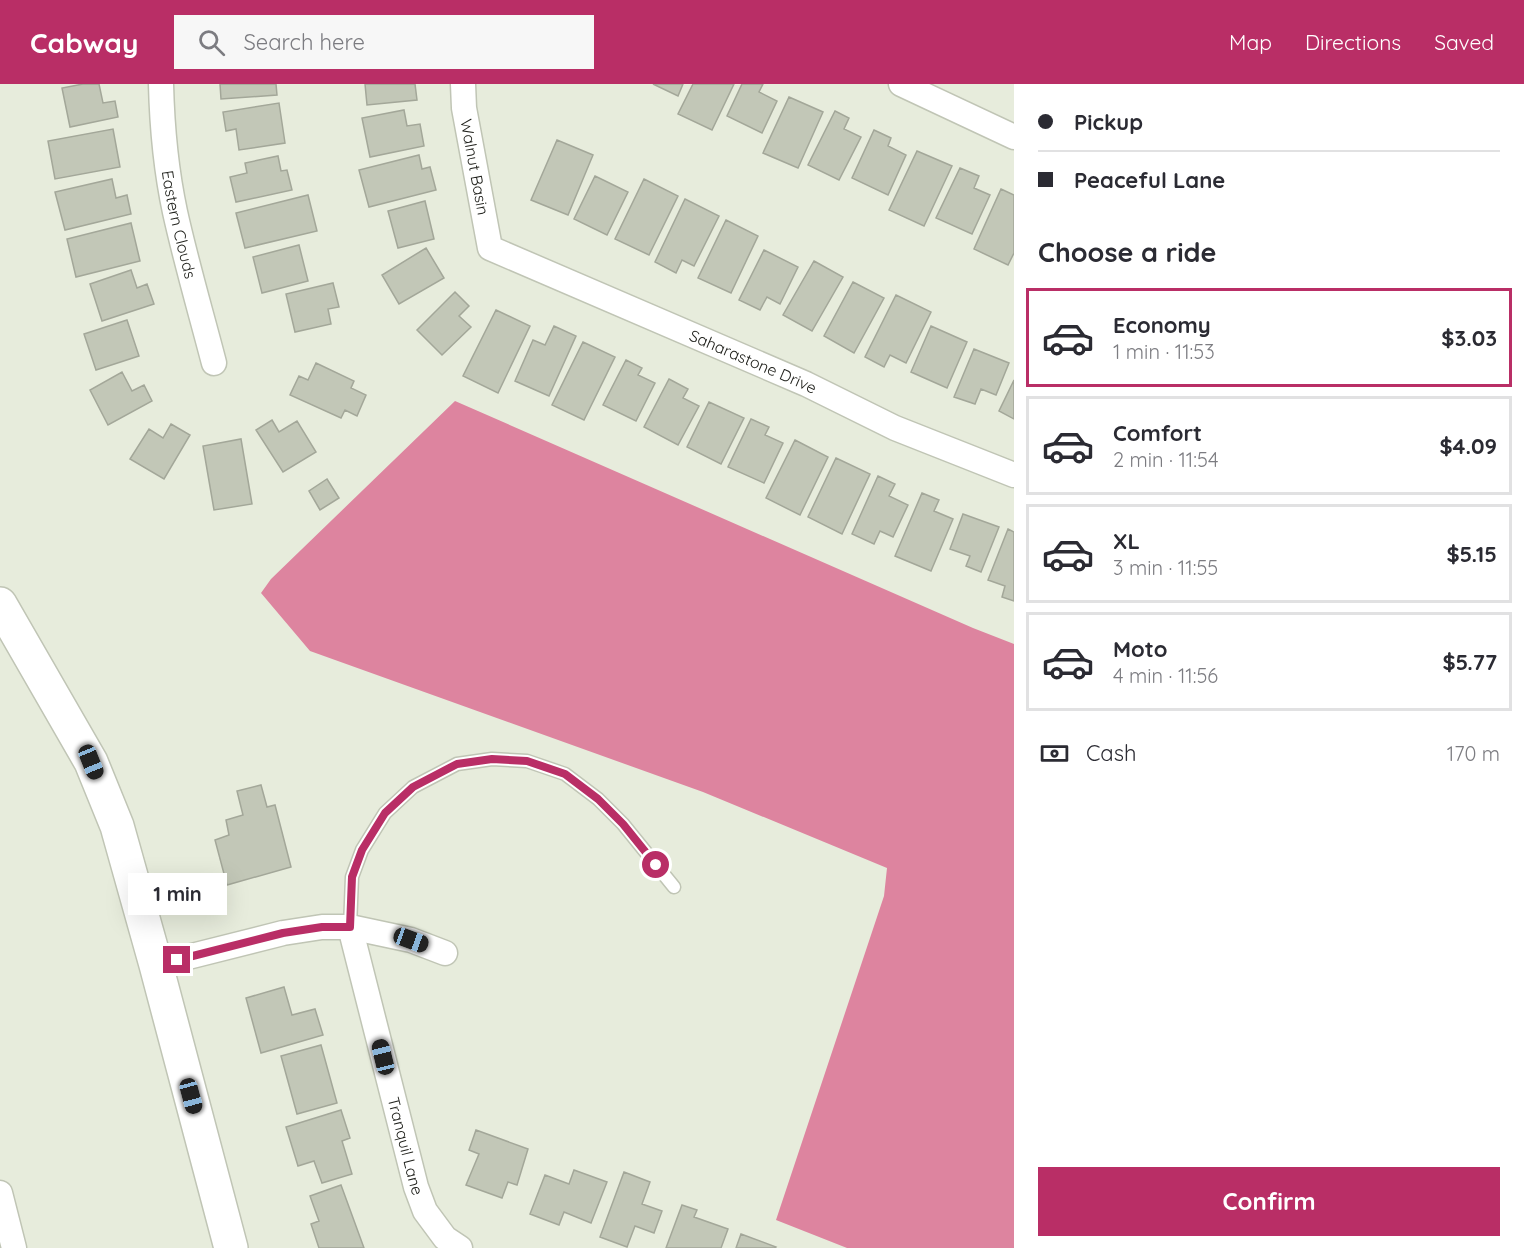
<!DOCTYPE html>
<meta charset="utf-8">
<style>
body{margin:0;font-family:Quicksand,sans-serif;background:#f7f7f7;color:#2b2b33;height:100vh;display:flex;flex-direction:column;font-size:22px;white-space:nowrap}
*{box-sizing:border-box;margin:0}
p{font-size:20px;color:#7c7c81}
.icon{flex:none;width:33px;height:33px;fill:none;stroke:currentColor;stroke-width:2;stroke-linecap:round;stroke-linejoin:round}
.map{position:relative;flex:1;overflow:hidden}
.details{display:flex;flex-direction:column;background:#fff;width:510px}
.details>*{flex:none}
.hud{display:grid;align-content:center;height:132px;padding:0 24px;background:#fff}
.end{position:absolute;width:27px;height:27px;margin:-14px;border:8px solid #b92e66;background:#fff;box-shadow:0 0 0 3px #fff}
.from{border-radius:50%}
.bubble{position:absolute;height:42px;border-radius:0px;background:#fff;box-shadow:0 6px 24px #0002;font-size:20px;font-weight:800;line-height:42px;text-align:center}
.car{position:absolute;width:18px;height:36px;margin:-18px -9px;border-radius:8px;box-shadow:0 0 4px 2px #0007;background:linear-gradient(#222 24%,#8ab4d8 0 40%,#222 0 76%,#8ab4d8 0 86%,#222 0)}
.hud b{display:flex;align-items:center;gap:21px;height:57px;font-size:22px}
.hud b+b{border-top:2px solid #e1e1e2}
.hud i{width:15px;height:15px;background:#2b2b33}
ul{padding:0;list-style:none}
li{display:flex;align-items:center;gap:18px;height:99px;margin:0 12px 9px;padding:0 12px;border:3px solid #e1e1e2;border-radius:0px}
li div{flex:1}
li b{display:block;font-size:22px}
li em{font-style:normal;font-weight:800}
li.active{border-color:#b92e66}
li>.icon{width:54px;height:54px;stroke-width:1.5}
h2{padding:0 24px;font-size:27px;line-height:72px}
.pay{display:flex;align-items:center;gap:15px;height:66px;padding:0 24px;font-size:22px}
.pay p{margin-inline-start:auto}
.cta{display:flex;gap:12px;margin-top:auto;padding:12px 24px}
.cta a{flex:1;height:69px;border-radius:0px;background:#b92e66;color:#fff;font-size:24px;font-weight:800;line-height:69px;text-align:center}
header{display:flex;align-items:center;gap:36px;box-sizing:border-box;height:84px;padding:0 30px;background:#b92e66;color:#fff}
header strong{font-size:28px}
nav{display:flex;gap:33px;margin-inline-start:auto;font-size:21px}
.search{width:420px;height:54px;background:#f7f7f7;display:flex;align-items:center;gap:15px;box-sizing:border-box;padding:0 21px;border-radius:0px;color:#7c7c81;font-size:22px}
main{display:flex;flex:1;min-height:0}
.map>svg:first-child{display:block}
.forest{fill:#dd849f}
.building{fill:#c2c7b7;stroke:#a3a799;stroke-width:1.5}
.lines{fill:none;stroke-linecap:round;stroke-linejoin:round}
.lane-casing{stroke:#c0c5b5;stroke-width:15}
.street-casing{stroke:#c0c5b5;stroke-width:27}
.secondary-casing{stroke:#c0c5b5;stroke-width:36}
.lane{stroke:#fff;stroke-width:12}
.street{stroke:#fff;stroke-width:24}
.secondary{stroke:#fff;stroke-width:33}
.route{stroke:#b92e66;stroke-width:8}
.labels{text-anchor:middle;dominant-baseline:central;stroke-width:4.5;stroke-linejoin:round;paint-order:stroke}
.street-label{font-size:16px;fill:#20211c;stroke:#f4f9e9}
</style>
<header>
<strong>Cabway</strong>
<div class="search"><svg class="icon" aria-label="search" viewBox="0 0 24 24"><circle cx="10" cy="10" r="6"/><path d="M15 15l6 6"/></svg>Search here</div>
<nav><a>Map</a><a>Directions</a><a>Saved</a></nav>
</header>
<main>
<div class="map">
<svg width="1014" height="1164" viewBox="0 0 1014 1164">
<rect width="100%" height="100%" fill="#e7ecdc"/>
<path class="forest" d="M455,317L973,544L1014,560V1164H847L776,1136L884,812L887,784L703,708L310,567L261,509L271,495Z"/>
<path class="building" d="M83,0H99L103,19L115,17L118,33L70,43L62,4Z
M220,0H276L277,11L221,15Z
M365,0H415L417,16L367,21Z
M653,0H683L678,12Z
M693,0H734L712,46L678,30Z
M742,0H763L759,8L777,17L762,49L727,32Z
M789,13L823,28L798,84L763,69Z
M279,19L285,59L239,66L236,45L226,47L223,28Z
M404,26L407,42L420,40L424,62L370,73L362,34Z
M835,27L849,34L844,45L861,53L839,96L808,81Z
M113,45L120,83L55,95L48,57Z
M874,46L891,54L888,62L906,71L888,111L852,94Z
M557,56L593,71L568,131L531,116Z
M917,67L952,82L924,142L889,126Z
M419,71L422,85L430,83L436,106L369,123L359,86Z
M278,72L281,87L287,86L292,106L236,118L230,93L247,89L245,79Z
M960,84L979,92L974,104L990,111L972,150L936,134Z
M595,92L628,108L607,151L574,135Z
M112,95L116,114L127,111L131,130L65,146L55,108Z
M644,95L678,112L649,171L615,155Z
M1001,105L1014,111V169L1008,181L974,165Z
M308,111L317,147L245,164L236,129Z
M685,115L719,132L694,182L682,176L676,189L655,178Z
M425,117L434,155L398,164L388,127Z
M726,136L758,152L731,209L698,194Z
M131,139L140,177L76,193L67,155Z
M299,161L308,197L262,209L253,173Z
M426,164L444,194L399,220L382,191Z
M764,166L798,183L780,220L767,213L760,226L739,216Z
M814,177L843,193L812,247L783,231Z
M131,186L137,204L147,200L154,220L102,237L90,200Z
M853,198L884,214L854,269L824,252Z
M333,199L339,223L328,225L331,240L295,248L286,210Z
M455,208L469,222L459,232L471,243L442,271L417,246Z
M896,211L931,228L906,279L890,271L884,283L865,273Z
M496,226L530,242L498,309L463,292Z
M127,236L139,272L96,286L84,250Z
M554,242L576,252L549,312L515,297L533,256L545,261Z
M931,242L967,258L947,304L911,288Z
M583,258L615,273L584,336L552,321Z
M974,265L1009,279L996,311L981,305L975,320L954,313Z
M626,276L642,284L638,291L655,299L636,337L603,321Z
M316,279L354,297L351,304L366,311L357,332L345,326L341,334L290,311L299,292L308,296Z
M122,288L132,307L144,301L152,317L108,341L90,306Z
M669,295L688,305L683,314L699,322L678,361L644,343Z
M1014,296V335L999,327Z
M709,318L744,334L721,380L687,363Z
M751,335L769,343L765,351L783,359L764,399L728,383Z
M272,336L279,348L297,337L316,368L283,388L256,346Z
M171,340L190,351L164,395L130,375L149,345L163,354Z
M241,355L252,420L214,426L203,362Z
M795,356L828,373L800,431L766,414Z
M836,374L870,390L842,450L808,433Z
M878,392L895,400L889,412L908,421L893,453L880,447L874,460L852,450Z
M327,395L339,414L320,426L309,407Z
M922,409L939,416L934,427L953,435L931,487L895,472Z
M963,430L999,443L981,488L966,482L970,472L950,465Z
M1008,445L1014,448V517L1002,513L1005,502L988,496Z
M261,701L267,723L275,721L291,783L227,801L215,756L229,751L226,736L243,731L237,707Z
M284,903L292,931L315,925L323,951L261,969L246,914Z
M321,961L337,1019L297,1030L281,972Z
M341,1026L350,1054L342,1057L352,1090L322,1099L314,1077L298,1082L286,1043Z
M476,1046L528,1065L517,1101L508,1098L502,1114L466,1101L479,1070L469,1066Z
M574,1086L607,1098L591,1139L564,1128L559,1141L530,1130L545,1091L569,1100Z
M624,1088L650,1098L642,1120L662,1127L654,1149L635,1142L627,1163L600,1153Z
M341,1101L364,1164H319L311,1140L319,1137L310,1112Z
M682,1121L697,1126L694,1133L728,1145L721,1164H666Z
M741,1150L776,1163L775,1164H736Z"/>
<g class="lines">
<defs>
<path id="lane" d="M350,843L352,793L362,766L385,729L413,703L457,680L492,675L527,677L565,690L598,715L623,740L674,803"/>
<g id="street">
<path id="s1" d="M161,0C162,42 166,86 175,128C186,178 201,229 214,279"/>
<path id="s2" d="M463,0L464,24L490,164L806,300L895,344L1014,391"/>
<path d="M901,0L1014,53"/>
<path id="s3" d="M350,843L416,1103L425,1127L445,1154L460,1164"/>
<path d="M156,881L283,849L322,843H350L411,856L445,869"/>
<path d="M0,1109L14,1164"/>
</g>
<path id="secondary" d="M0,520L91,678L117,742L156,881L231,1164"/>
</defs>
<use href="#lane" class="lane-casing"/>
<use href="#street" class="street-casing"/>
<use href="#secondary" class="secondary-casing"/>
<use href="#lane" class="lane"/>
<use href="#street" class="street"/>
<use href="#secondary" class="secondary"/>
</g>
<g class="lines">
<path class="route" d="M177,876L283,849L322,843H350L352,793L362,766L385,729L413,703L457,680L492,675L527,677L565,690L598,715L623,740L656,781"/>
</g>
<g class="labels">
<g class="street-label">
<text stroke="none"><textPath href="#s2" startOffset="84">Walnut Basin</textPath></text>
<text stroke="none"><textPath href="#s1" startOffset="142">Eastern Clouds</textPath></text>
<text stroke="none"><textPath href="#s2" startOffset="453">Saharastone Drive</textPath></text>
<text stroke="none"><textPath href="#s3" startOffset="226">Tranquil Lane</textPath></text>
</g>
</g>
</svg>
<i class="end from" style="left:656px;top:781px"></i>
<i class="end" style="left:177px;top:876px"></i>
<div class="bubble" style="left:128px;top:789px;width:99px">1 min</div>
<i class="car" style="left:91px;top:678px;rotate:158deg"></i>
<i class="car" style="left:411px;top:856px;rotate:110deg"></i>
<i class="car" style="left:383px;top:973px;rotate:346deg"></i>
<i class="car" style="left:191px;top:1012px;rotate:165deg"></i>
</div>
<section class="details">
<div class="hud">
<b><i class="from"></i>Pickup</b>
<b><i></i>Peaceful Lane</b>
</div>
<h2>Choose a ride</h2>
<ul>
<li class="active"><svg class="icon" aria-label="car" viewBox="0 0 24 24"><path d="M5 17H2v-5l4-1 3-4h7l3 4 3 1v5h-3M9 17h6M6 11h13"/><circle cx="7" cy="17" r="2"/><circle cx="17" cy="17" r="2"/></svg><div><b>Economy</b><p>1 min · 11:53</p></div><em>$3.03</em></li>
<li><svg class="icon" aria-label="car" viewBox="0 0 24 24"><path d="M5 17H2v-5l4-1 3-4h7l3 4 3 1v5h-3M9 17h6M6 11h13"/><circle cx="7" cy="17" r="2"/><circle cx="17" cy="17" r="2"/></svg><div><b>Comfort</b><p>2 min · 11:54</p></div><em>$4.09</em></li>
<li><svg class="icon" aria-label="car" viewBox="0 0 24 24"><path d="M5 17H2v-5l4-1 3-4h7l3 4 3 1v5h-3M9 17h6M6 11h13"/><circle cx="7" cy="17" r="2"/><circle cx="17" cy="17" r="2"/></svg><div><b>XL</b><p>3 min · 11:55</p></div><em>$5.15</em></li>
<li><svg class="icon" aria-label="car" viewBox="0 0 24 24"><path d="M5 17H2v-5l4-1 3-4h7l3 4 3 1v5h-3M9 17h6M6 11h13"/><circle cx="7" cy="17" r="2"/><circle cx="17" cy="17" r="2"/></svg><div><b>Moto</b><p>4 min · 11:56</p></div><em>$5.77</em></li>
</ul>
<div class="pay"><svg class="icon" aria-label="cash" viewBox="0 0 24 24"><path d="M3 7h18v10H3z"/><circle cx="12" cy="12" r="2"/></svg>Cash<p>170 m</p></div>
<div class="cta"><a>Confirm</a></div>
</section>
</main>
